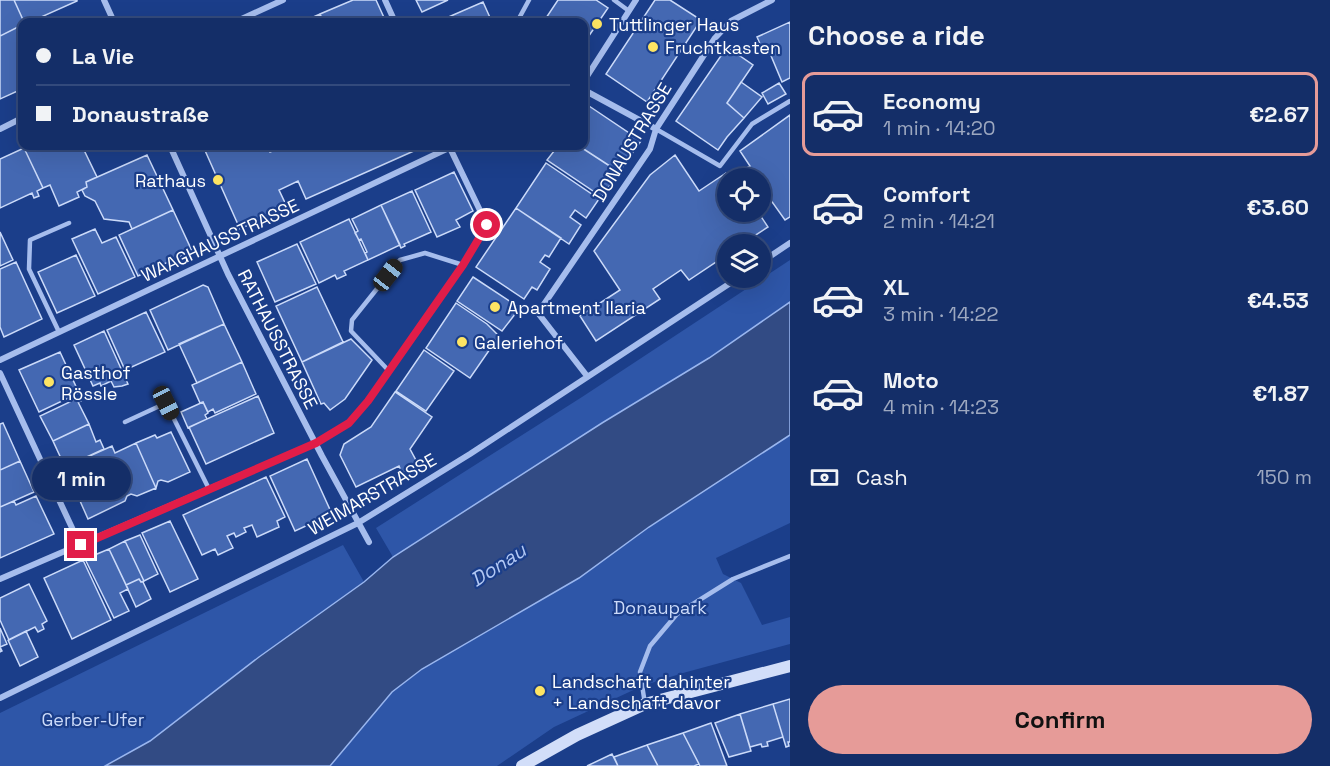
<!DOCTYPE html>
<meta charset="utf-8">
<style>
body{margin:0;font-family:"Space Grotesk",sans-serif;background:#213a71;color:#f1f3f6;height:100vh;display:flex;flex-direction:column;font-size:22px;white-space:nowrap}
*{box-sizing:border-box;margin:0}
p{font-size:20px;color:#9da8c0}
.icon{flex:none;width:33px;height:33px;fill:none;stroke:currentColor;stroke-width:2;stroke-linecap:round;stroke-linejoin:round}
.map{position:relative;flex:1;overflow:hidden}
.details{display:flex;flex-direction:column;background:#142e68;width:540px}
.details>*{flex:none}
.top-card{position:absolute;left:18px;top:18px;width:570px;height:132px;border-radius:12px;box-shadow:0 6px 24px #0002,0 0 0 2px #334a7c;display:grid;align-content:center;height:132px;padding:0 18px;background:#142e68}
.buttons{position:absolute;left:717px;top:168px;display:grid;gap:12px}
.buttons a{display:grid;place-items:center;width:54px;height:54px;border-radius:50%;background:#142e68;box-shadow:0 6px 24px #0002,0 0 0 2px #334a7c;font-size:30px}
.end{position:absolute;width:27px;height:27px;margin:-14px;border:8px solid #e11d48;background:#fff;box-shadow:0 0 0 3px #fff}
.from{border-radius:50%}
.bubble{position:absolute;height:42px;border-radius:21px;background:#142e68;box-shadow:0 6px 24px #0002,0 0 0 2px #334a7c;font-size:20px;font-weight:600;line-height:42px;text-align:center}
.car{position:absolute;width:18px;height:36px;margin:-18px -9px;border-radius:8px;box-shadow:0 0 4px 2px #0007;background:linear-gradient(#222 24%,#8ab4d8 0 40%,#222 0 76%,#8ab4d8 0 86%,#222 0)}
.top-card b{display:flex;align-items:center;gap:21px;height:57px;font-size:22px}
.top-card b+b{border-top:2px solid #334a7c}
.top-card i{width:15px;height:15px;background:#f1f3f6}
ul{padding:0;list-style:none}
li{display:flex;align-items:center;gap:18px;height:84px;margin:0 12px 9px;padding:0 6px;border:3px solid transparent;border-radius:12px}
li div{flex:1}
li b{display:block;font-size:22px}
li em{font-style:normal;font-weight:600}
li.current{border-color:#e69b98}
li>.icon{width:54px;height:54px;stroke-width:1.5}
h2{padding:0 18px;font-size:27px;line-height:72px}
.pay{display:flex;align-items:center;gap:15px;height:66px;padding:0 18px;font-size:22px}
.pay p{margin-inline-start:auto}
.cta{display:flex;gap:12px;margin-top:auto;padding:12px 18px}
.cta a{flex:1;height:69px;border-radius:36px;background:#e69b98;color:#111;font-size:24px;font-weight:600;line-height:69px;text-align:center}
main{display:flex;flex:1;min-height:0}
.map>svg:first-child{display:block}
.green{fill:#2e56a8}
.water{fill:#324b84;stroke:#99b6ef;stroke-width:1.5}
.building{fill:#4468b2;stroke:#cbdaf9;stroke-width:1.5}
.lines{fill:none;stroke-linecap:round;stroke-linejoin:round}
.lane{stroke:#a6bded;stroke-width:4.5}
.street{stroke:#a6bded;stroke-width:6}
.secondary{stroke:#d2def9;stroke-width:12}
.route{stroke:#e11d48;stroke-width:8}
.poi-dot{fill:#fde463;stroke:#1b3e8a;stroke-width:2}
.labels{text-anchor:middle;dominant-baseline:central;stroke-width:4.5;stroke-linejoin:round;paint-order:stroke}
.poi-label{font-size:18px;fill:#fff;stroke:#1b3e8a;text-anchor:start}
.street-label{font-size:18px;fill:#fff;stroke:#1b3e8a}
.park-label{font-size:18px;fill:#cbdaf9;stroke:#1b3e8a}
.water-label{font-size:20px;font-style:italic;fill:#b2c8f4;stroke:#1b3e8a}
</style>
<main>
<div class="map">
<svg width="790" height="766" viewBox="0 0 790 766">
<rect width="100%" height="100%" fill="#1b3e8a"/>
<path class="green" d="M790,260V302L709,358L602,423L393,557L376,528L582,397Z
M790,435V523L716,558L723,574L741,583L762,625L790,617V644L683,673L642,686L554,727L497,766H330L392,692L422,669L579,578L649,527Z
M343,545L364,582L259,657L150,741L105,766H0V713Z"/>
<path class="water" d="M790,302V435L649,527L579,578L422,669L392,692L330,766H105L150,741L259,657L364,582L393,557L602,423L709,358Z"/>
<path class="building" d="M0,0H14L24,22H22V25L0,36Z
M14,0H77V1L41,17L44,22H24Z
M353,0H376L386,22H324L320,14Z
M416,0H448L422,12Z
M558,0H596L608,8L584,43V22H546L544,21Z
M655,0H670L701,20L647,102L606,74Z
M483,2L492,22H437Z
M320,14L324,22H302Z
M790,22V78L782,82L769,51L764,53L757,37Z
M22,25V89L0,99V36Z
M727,47L753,65L727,103L744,118L727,137L718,150L676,121Z
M741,82L762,97L744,118L727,103Z
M779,83L786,94L768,104L762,93Z
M586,104L641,141L619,172L579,146H584V107Z
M790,115V217L785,220L760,185V178H756L748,167L750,166L740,151Z
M29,146H82L97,177L86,182L87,187L77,192L79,197L59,206L50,185L43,188L24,148Z
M203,146H266L270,152L285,146H425L306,199L298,181L279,190L287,207L240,229Z
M558,146H579L619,172L602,197L547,160Z
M24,148L43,188L37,191L39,196L34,198L32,193L0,208V159Z
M147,155L173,210L132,229L129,222L104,219L95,201L85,196L82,190L87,187L86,182Z
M675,155L699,191L726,173L733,175L736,178H728V212H758L768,227L742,244H728V254L689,280L681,270L653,289L660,299L596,341L580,316L620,290L594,251L650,175Z
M546,163L599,199L586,218L575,210L570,217L581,225L569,244L516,208Z
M454,172L473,211L456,220L460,227L437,237L415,190Z
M412,191L431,232L404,244L405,246L401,248L381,205Z
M381,205L400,245L368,260L365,253L367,252L361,239L359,240L355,233L358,231L352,219Z
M516,208L561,238L549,257L545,255L540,262L550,269L537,290L532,287L524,299L476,267Z
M173,210L192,251L138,276L119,235Z
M349,219L368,260L344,271L346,275L337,279L335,275L319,283L300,242Z
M95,229L102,243L116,237L135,277L98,294L72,239Z
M0,232L13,260L0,266Z
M297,244L316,284L275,302L257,262Z
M76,255L95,296L57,313L38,272Z
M16,262L42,319L4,337L0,327V269Z
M473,277L517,306L519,309L502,331L457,301Z
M203,285L208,287L224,324L168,350L150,310Z
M317,287L343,342L302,362L276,306Z
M456,303L487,324L499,336L470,378L426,348Z
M146,312L165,352L125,370L107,330Z
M224,324L242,362L197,383L179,344Z
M104,331L128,384L122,386L114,387L111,381L101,386L100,383L93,386L74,345Z
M351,339L372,360L345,399L330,410L324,403L321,404L302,362Z
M424,350L454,371L426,411L396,391Z
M60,352L79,393L39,412L19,370Z
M242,362L256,394L215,413L213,409L208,412L203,402L200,403L192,385Z
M395,392L432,417L410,449L418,464L402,473L399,466L356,487L340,455L344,444L371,427Z
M258,396L274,433L206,464L189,427Z
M80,397L81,401L78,402L89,424L53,441L40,416Z
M203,402L208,413L205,415L207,419L188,428L181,412Z
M3,423L20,461L0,470V424Z
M89,424L96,442L100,440L104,449L65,467L53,441Z
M171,432L190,472L168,482L161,480L158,481L156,488L136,443L155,435L157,438Z
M136,443L156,488L137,496L131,494L127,496L125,501L88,519L65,467L112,446L115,453Z
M307,459L332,514L295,531L270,476Z
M20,461L34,492L0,507V470Z
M266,477L285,517L277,521L279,527L257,537L252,525L244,528L246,532L236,537L234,533L227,536L233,548L218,555L215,549L202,555L183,515Z
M36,496L54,534L0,558V507L14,501L16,505Z
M170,521L198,579L170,592L142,533Z
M140,535L158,574L144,581L125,541Z
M125,541L144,581L141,582L139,579L126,585L109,549Z
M109,549L128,589L120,593L129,611L114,618L85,559Z
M83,560L111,620L72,639L44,578Z
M139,579L141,582H143L151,599L136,607L126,585Z
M29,584L47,621L42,624L44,629L38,632L35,627L9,640L0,620V598Z
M0,628L7,644L0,647L2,651L0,652Z
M26,631L38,657L20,666L8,640Z
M790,699V742H788L789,746L786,747L773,704Z
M773,704L783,737L767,742L768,746L762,747L761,744L750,747L740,714Z
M740,714L751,751L729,757L715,723Z
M711,723L727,766H700L683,733Z
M683,733L699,764L694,766H658L647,745Z
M647,745L658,766H618L614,757Z
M612,754L618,766H587Z"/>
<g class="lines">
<path class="lane" d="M614,0L629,11
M517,22L529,0
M656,129L720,166L752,124L790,101
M59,332L29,269L30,240L69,223
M389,371L351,331L352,320L400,260L425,253L463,265
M125,422L166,403L209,489
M645,704L640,672L650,646L677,614L733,579L790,556"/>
<path class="street" d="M104,0L114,22
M385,0L395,22
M235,22L283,0
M584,81L636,0
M584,90L656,129
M0,129L22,118
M170,146L228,274L322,456L369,542
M760,263L790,243
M0,360L453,146
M0,373L80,545
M587,376L538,313L650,149L656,129L715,38L731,21L772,0
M0,579L316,443L349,423L368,401L463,265L487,225L449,146
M0,698L358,523L470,454L738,278"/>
<path class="secondary" d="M522,766L577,735L645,704L790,666"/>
</g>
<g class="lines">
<path class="route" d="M81,545L316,443L349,423L368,401L463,265L487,225"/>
</g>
<g class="poi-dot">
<circle cx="597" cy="24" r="6"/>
<circle cx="653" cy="47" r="6"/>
<circle cx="218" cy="180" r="6"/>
<circle cx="495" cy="307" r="6"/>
<circle cx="462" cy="342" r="6"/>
<circle cx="49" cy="382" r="6"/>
<circle cx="540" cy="691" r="6"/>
</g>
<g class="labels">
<g class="poi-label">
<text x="609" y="24">Tuttlinger Haus</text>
<text x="665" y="47">Fruchtkasten</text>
<text x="206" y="180" text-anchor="end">Rathaus</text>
<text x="507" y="307">Apartment Ilaria</text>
<text x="474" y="342">Galeriehof</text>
<text x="61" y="372">Gasthof<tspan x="61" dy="21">Rössle</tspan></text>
<text x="552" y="681">Landschaft dahinter<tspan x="552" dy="21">+ Landschaft davor</tspan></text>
</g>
<g class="street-label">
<text transform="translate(632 142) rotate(-59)">DONAUSTRASSE</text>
<text transform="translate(220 240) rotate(-25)">WAAGHAUSSTRASSE</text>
<text transform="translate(278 339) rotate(63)">RATHAUSSTRASSE</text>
<text transform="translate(372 494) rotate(-30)">WEIMARSTRASSE</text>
</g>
<g class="park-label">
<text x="660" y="607">Donaupark</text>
<text x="93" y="719">Gerber-Ufer</text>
</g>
<g class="water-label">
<text transform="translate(498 565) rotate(-33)">Donau</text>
</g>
</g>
</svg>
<div class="buttons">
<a><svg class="icon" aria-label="locate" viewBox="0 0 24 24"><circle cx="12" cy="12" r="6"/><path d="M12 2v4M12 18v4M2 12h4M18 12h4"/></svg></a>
<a><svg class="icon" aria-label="layers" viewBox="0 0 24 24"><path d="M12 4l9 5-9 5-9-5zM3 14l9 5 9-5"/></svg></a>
</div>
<i class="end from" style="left:487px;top:225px"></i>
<i class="end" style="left:81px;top:545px"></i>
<div class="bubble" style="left:32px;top:458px;width:99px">1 min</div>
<i class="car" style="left:388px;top:275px;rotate:38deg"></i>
<i class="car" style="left:166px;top:403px;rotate:154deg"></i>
<div class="top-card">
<b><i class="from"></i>La Vie</b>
<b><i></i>Donaustraße</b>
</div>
</div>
<section class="details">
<h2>Choose a ride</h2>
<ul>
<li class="current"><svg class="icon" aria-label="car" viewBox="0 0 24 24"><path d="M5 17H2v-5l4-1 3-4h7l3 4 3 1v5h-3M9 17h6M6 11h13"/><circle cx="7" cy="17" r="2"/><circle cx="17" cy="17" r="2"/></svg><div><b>Economy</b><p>1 min · 14:20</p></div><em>€2.67</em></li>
<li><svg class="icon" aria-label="car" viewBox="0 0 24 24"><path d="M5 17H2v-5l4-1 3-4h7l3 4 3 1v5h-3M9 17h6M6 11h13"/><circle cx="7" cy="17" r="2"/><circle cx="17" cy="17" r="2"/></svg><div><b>Comfort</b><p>2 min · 14:21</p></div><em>€3.60</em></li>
<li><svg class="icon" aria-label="car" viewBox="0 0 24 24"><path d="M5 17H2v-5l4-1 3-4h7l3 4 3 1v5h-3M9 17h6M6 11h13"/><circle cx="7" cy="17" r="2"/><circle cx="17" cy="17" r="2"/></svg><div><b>XL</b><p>3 min · 14:22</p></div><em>€4.53</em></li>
<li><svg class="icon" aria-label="car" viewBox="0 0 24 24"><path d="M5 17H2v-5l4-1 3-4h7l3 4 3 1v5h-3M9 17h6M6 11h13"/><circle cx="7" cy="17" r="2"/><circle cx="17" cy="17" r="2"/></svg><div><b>Moto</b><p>4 min · 14:23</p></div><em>€1.87</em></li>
</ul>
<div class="pay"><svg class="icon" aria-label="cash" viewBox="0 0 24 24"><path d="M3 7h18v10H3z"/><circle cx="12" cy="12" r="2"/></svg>Cash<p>150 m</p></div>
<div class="cta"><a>Confirm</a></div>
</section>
</main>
